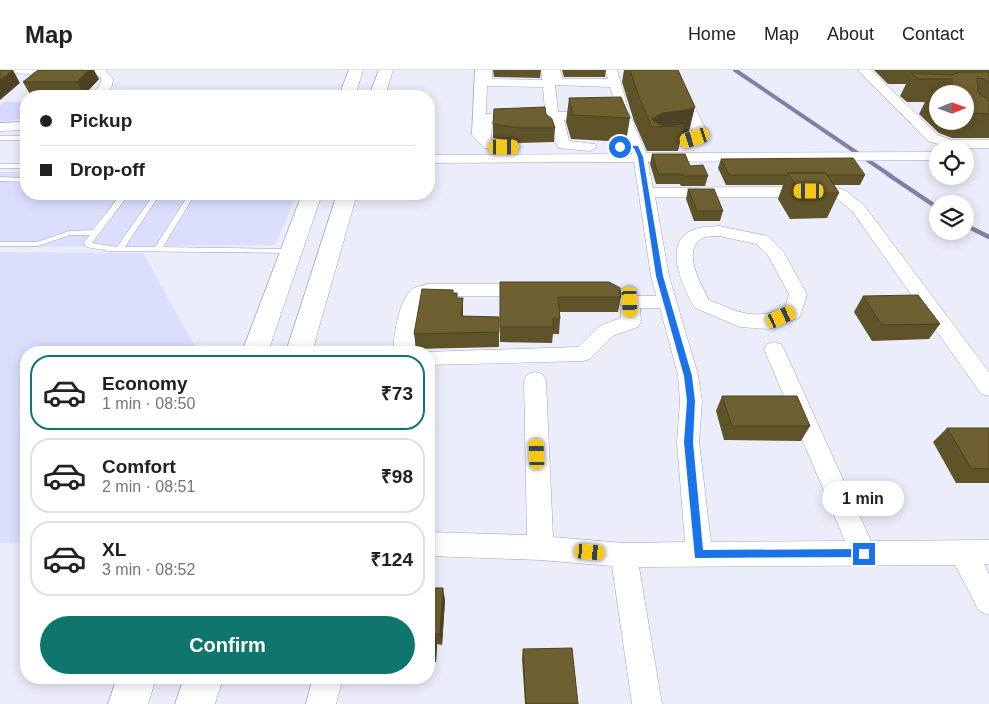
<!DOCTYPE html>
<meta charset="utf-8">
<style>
body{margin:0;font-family:Arial,sans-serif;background:#f2f2f2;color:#202124;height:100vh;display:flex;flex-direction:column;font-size:19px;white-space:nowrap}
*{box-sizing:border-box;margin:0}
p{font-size:16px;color:#757577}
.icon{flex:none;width:28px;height:28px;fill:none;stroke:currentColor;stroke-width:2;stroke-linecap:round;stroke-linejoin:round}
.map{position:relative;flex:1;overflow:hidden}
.drawer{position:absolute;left:20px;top:276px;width:415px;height:338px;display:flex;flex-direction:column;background:#fff;border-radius:20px;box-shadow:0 2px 12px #0003}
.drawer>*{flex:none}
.guide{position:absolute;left:20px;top:20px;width:415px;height:110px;border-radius:20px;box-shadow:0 2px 12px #0003;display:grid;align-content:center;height:110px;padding:0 20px;background:#fff}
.needle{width:32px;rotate:89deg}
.fabs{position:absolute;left:929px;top:15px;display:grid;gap:10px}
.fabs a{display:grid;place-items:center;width:45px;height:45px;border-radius:50%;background:#fff;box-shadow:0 2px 12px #0003;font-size:25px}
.end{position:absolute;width:22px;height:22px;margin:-11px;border:6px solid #1a73e8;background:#fff;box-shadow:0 0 0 2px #fff}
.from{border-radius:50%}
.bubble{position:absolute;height:35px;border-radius:18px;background:#fff;box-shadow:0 2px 12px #0003;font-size:16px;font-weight:800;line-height:35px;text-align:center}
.car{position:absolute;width:15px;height:30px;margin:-15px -8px;border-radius:6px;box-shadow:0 0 4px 1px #0007;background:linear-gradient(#f5c518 24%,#345 0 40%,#f5c518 0 76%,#345 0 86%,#f5c518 0)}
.guide b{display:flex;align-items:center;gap:18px;height:48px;font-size:19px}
.guide b+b{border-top:1px solid #e0e0e0}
.guide i{width:12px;height:12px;background:#202124}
ul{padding:9px 0 0;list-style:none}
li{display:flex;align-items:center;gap:15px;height:75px;margin:0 10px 8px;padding:0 10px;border:2px solid #e0e0e0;border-radius:20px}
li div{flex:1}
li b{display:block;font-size:19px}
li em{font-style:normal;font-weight:800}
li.selected{border-color:#0f766e}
li>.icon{width:45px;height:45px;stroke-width:1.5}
.button{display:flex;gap:10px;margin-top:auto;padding:10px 20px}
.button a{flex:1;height:58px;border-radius:30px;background:#0f766e;color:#fff;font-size:20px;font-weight:800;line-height:58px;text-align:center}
header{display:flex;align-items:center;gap:30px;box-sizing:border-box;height:70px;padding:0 25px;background:#fff;border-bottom:1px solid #e0e0e0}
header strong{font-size:24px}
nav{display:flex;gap:28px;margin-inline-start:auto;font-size:18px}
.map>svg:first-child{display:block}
.built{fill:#dcdefe}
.green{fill:#d7d9fe}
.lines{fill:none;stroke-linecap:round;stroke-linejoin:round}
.stream-far1{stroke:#7f80a5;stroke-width:4}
.stream{stroke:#7f80a5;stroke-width:4.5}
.service-casing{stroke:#a0a2c0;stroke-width:1}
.minor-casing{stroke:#a0a2c0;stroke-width:1}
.secondary-casing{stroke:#a0a2c0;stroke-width:1}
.service{fill:#fff;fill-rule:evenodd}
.minor{fill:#fff;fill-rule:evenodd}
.secondary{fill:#fff;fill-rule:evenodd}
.wall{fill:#5f5329;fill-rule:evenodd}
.shaded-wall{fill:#4d4322}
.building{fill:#6e6030;stroke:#4d4322}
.route{fill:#1a73e8}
</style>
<header>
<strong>Map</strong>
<nav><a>Home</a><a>Map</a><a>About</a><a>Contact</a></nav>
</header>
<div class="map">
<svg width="989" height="634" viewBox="0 0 989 634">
<rect width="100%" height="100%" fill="#ecedfa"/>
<path class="built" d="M0,102H26V124H297L275,175L0,177Z
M0,182L143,183L198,282H26V473H0Z"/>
<path class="green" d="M4,32H26V48L0,52V35Z"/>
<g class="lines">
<path class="stream-far1" d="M735,0L891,106"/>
<path class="stream" d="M889,105L938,138
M965,155L989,167"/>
<defs>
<path id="service" d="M0,66H26V70H0Z
M0,94H26V98H0Z
M0,107L26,108V112L0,111Z
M121,124H129L92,173L117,177L154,124H160L125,177H155L189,124H195L163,177L291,179L295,181L291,183L109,181L86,177L84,172L90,165H70L38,176H0V172H37L69,161L93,160Z"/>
<path id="minor" d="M0,0H105L113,9L112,16L103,26H90L100,15L101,9L99,6L0,3Z
M475,0H492V9L542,10L541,0H560L563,9H608L605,0H617L630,45L646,83L938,82V90L648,92L653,118L827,116L845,120L864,135L989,302V326L981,324L852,141L835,127H655L669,206L698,305L702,331L699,372L711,472L845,471L764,279L767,274L774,272L781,274L784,279L871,471L989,470V494H984L989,504V545L979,541L955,495L639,497L662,634H632L612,496L540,490L429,486V462L527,465L524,310L528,304L535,302L542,304L546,310L553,467L624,473L685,472L677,372L680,331L678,305L660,238H640L641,252L638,257L613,266L590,289L583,291L429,295V282H423L578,277L599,256L621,248V234L610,226L589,223L586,219L589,215L595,213L615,215L634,226H656L651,206L634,92L429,93V85L632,84L610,17L555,15L558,42L596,41L602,45L596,49L564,50L569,71L595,74L597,77L590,81L558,78L554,67L547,63L543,17L487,16L486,44L522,41L528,45L522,49L494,50L492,52L491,70L518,74L520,77L518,80L484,78L472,65Z
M665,0H677L707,62C698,74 659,86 649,73C657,64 679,72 693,61Z
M858,0H871L938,65L952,70H989V78H951L928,71Z
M26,52V60L0,61V53Z
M719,156L768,166L783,181L807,224L800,247L769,259L740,257L695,238C683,218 660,171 695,159C702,156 711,157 719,156ZM719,166L756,174L767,184L789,224L785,238C753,251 739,242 709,230C702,215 680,180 703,168C707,166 714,166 719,166Z
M427,214H529L535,216L538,220L535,224L529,226H429L423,229L414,279L416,282H395C391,271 400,231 409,222C413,217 421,216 427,214Z
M313,608H343L336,634H306Z"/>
<path id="secondary" d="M349,0H363L355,26H339Z
M379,0H393L385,26H369Z
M302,124H322L268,282H242Z
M337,124H357L312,282H286Z
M117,608H156L148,634H108Z
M184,608H223L215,634H175Z"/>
</defs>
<use href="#service" class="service-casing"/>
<use href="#minor" class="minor-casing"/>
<use href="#secondary" class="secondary-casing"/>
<use href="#service" class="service"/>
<use href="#minor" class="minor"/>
<use href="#secondary" class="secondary"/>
</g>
<path class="wall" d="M493,0H541L540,8L494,7Z
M562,0H606L605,7H564Z
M624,0H678L689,61L682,64L678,81H647L634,51L622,12Z
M874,0H989V68H952L939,63L919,44L925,32H907L900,26L906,14H888ZM938,24H965V51H938Z
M99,9L84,25L31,26L23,12Z
M569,28L630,48L626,72L571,69L566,52Z
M546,44L555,58L554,72L519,73L493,68V54Z
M652,84L690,96L708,106L705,116H681L680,114H656L650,94Z
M721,89L865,105L860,115H834L839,123L827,148L790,149L778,129L783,115H726L718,98Z
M688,119L723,141L720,151H694L686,129Z
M500,212L621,227L618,242H560V249L559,264H553L552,273L500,272Z
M453,223L458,228L463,243V246L499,247V277L416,279L414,264Z
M863,226L940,254L929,269L872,271L854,242Z
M722,326L810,356L801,371L724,370L716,341Z
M947,358H989V413H956L933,372Z
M429,512L432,518L445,530L442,575L437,574L436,592H429Z
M523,579L578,634H525L522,589Z"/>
<path class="shaded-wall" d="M13,0L20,13L0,30V10Z
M89,0H94L99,9L84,25L77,12Z
M695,37L689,61L682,64L684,56L652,57V49L662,43Z
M463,228V243L462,262L461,246Z
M443,518L445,530L442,575L440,564Z
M435,564L437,574L436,592L433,582Z"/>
<path class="building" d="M0,0H13L0,10Z
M38,0H89L77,12H23Z
M630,0H678L695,37L687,40L662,43L652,49L658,54L666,56L683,54L684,56L652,57L639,27Z
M961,2H989V13L984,9L977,8L978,22L989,31V44L965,43V24H938V26L931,20H952V9H919L911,3L951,5Z
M621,27L630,48L573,45L569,28Z
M545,37L546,44L552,49L555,58H519L493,54L494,39Z
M652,84H685L690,96L703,95L708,106H683V104H658Z
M853,88L865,105H827L826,103H788L787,105H729L721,89Z
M788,103H826L839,123H801Z
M688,119H714L723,141H697Z
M500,212H609L620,218L621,227H558L560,249L553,248V257H500Z
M422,219L453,220V223H457V228H463L461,246L499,247V262L414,264Z
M918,225L940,254L882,255L863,226Z
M722,326H797L810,356H732Z
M947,358H989V399L971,398Z
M429,512H431L430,518H443L440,564H435L433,582H429Z
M572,578L578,634H526L523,579Z"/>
<path class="route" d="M620,75L638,76L643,87L663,206L692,306L695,331L693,372L703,480L864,479L867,481V487L695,488L684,372L687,331L684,306L656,206L638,87L634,78H618Z"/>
</svg>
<div class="fabs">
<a><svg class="needle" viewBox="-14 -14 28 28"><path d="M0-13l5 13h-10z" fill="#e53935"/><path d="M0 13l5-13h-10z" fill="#757577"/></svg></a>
<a><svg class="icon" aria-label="locate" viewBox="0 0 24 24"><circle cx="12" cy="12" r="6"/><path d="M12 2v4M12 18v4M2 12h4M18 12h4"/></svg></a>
<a><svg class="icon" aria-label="layers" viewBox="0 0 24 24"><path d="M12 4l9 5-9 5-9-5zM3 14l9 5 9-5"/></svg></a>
</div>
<i class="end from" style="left:620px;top:77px"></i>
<i class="end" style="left:864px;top:484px"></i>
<div class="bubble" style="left:822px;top:411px;width:82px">1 min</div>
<i class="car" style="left:695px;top:68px;rotate:252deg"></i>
<i class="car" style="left:504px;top:77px;rotate:90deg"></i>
<i class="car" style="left:809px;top:121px;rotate:270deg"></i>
<i class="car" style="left:630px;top:232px;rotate:177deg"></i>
<i class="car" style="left:781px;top:247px;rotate:65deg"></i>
<i class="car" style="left:537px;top:384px;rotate:358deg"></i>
<i class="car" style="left:590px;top:482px;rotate:95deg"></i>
<div class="guide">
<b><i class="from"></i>Pickup</b>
<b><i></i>Drop-off</b>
</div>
<section class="drawer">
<ul>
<li class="selected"><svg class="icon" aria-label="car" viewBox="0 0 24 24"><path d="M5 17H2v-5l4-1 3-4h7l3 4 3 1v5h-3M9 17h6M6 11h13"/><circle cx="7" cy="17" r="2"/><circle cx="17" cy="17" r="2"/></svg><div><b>Economy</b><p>1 min · 08:50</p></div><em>₹73</em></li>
<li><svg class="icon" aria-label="car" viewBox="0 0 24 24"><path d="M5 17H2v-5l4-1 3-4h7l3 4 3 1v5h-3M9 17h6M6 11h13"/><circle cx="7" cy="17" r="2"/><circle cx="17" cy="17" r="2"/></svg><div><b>Comfort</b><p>2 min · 08:51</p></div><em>₹98</em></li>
<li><svg class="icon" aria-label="car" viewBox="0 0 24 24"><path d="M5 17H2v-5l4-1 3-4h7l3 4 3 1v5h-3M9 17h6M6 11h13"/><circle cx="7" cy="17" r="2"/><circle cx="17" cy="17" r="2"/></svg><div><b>XL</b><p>3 min · 08:52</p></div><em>₹124</em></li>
</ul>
<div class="button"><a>Confirm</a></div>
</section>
</div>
